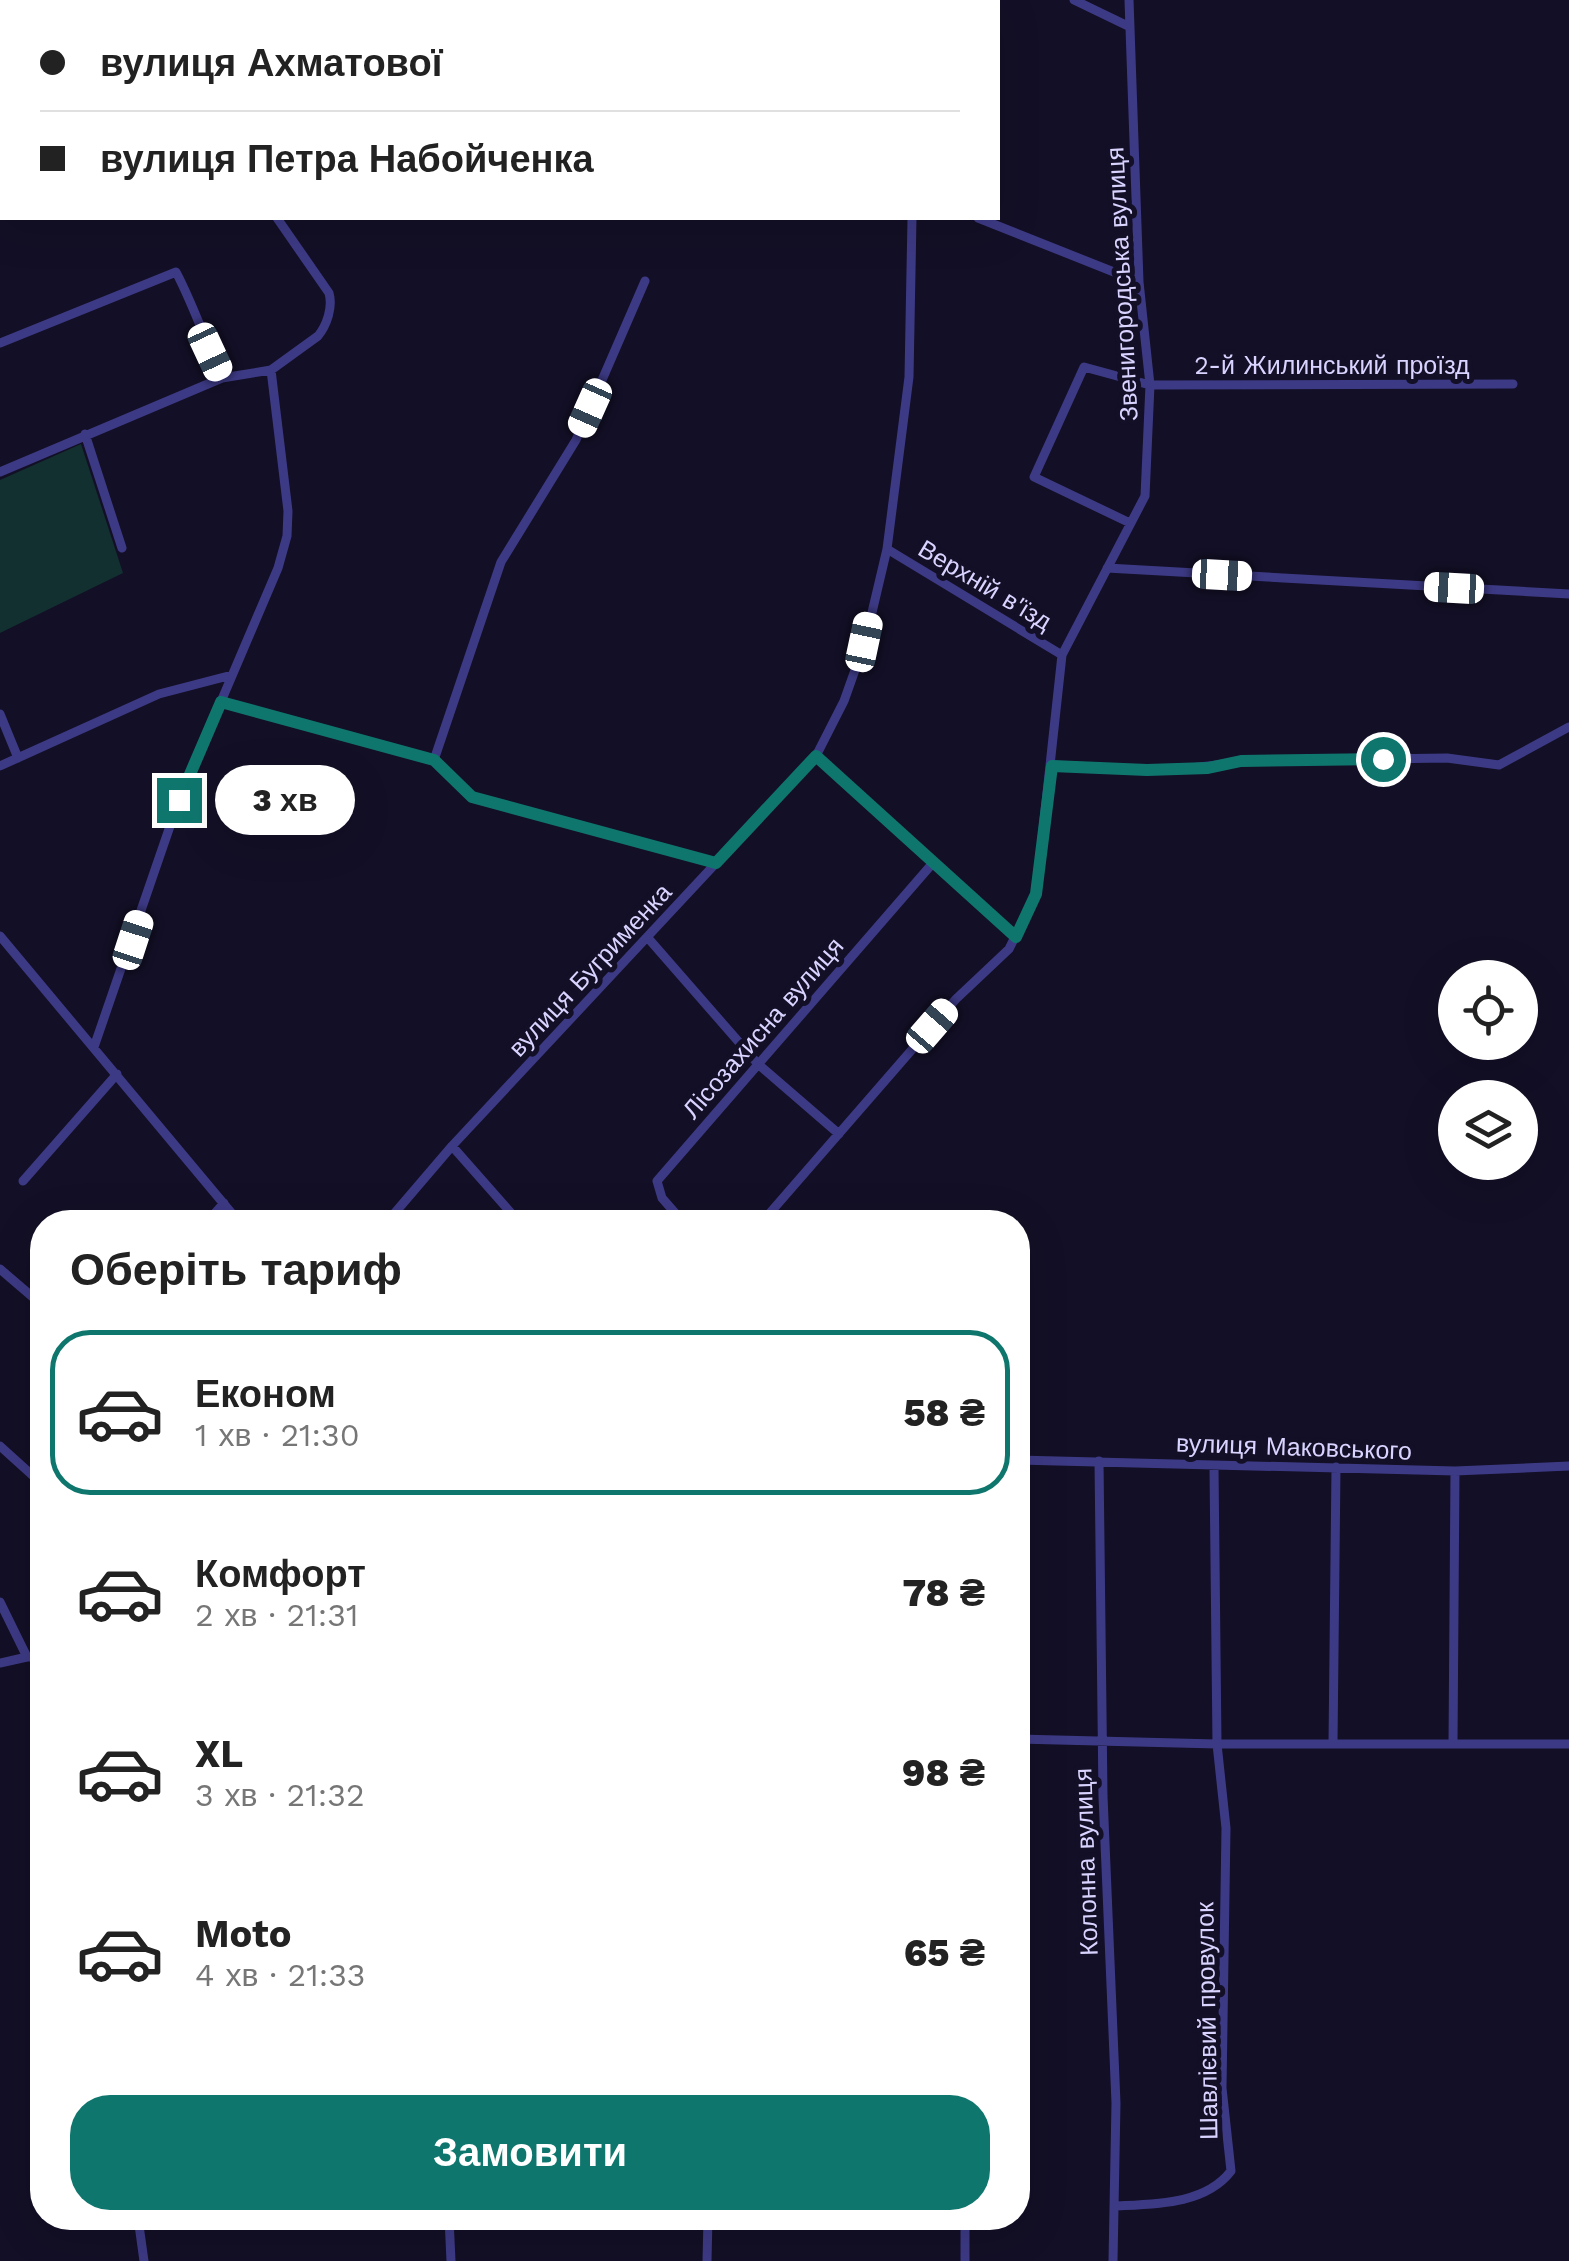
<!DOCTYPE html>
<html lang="uk">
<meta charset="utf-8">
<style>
body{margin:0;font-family:"Work Sans",sans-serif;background:#f2f2f2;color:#222;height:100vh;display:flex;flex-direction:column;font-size:38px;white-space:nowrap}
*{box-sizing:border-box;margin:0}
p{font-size:32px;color:#767676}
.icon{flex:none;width:55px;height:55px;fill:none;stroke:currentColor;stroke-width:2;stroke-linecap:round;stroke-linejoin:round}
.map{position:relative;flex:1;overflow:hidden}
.sheet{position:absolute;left:30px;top:1210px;width:1000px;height:1020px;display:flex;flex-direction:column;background:#fff;border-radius:40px;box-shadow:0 10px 40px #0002}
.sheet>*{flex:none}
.hud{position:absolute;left:0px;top:0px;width:1000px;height:220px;box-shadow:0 10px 40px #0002;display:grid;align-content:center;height:220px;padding:0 40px;background:#fff}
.fabs{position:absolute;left:1438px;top:960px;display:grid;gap:20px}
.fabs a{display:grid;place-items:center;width:100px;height:100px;border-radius:50%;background:#fff;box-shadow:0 10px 40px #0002;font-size:50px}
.end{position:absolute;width:45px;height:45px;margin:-22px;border:12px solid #0f766e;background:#fff;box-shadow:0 0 0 5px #fff}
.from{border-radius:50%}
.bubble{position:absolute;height:70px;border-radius:35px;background:#fff;box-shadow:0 10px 40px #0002;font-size:32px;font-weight:800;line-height:70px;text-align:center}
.car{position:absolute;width:30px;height:60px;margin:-30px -15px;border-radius:12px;box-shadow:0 0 8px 2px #0007;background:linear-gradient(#fff 24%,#345 0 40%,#fff 0 76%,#345 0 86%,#fff 0)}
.hud b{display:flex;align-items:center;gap:35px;height:95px;font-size:38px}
.hud b+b{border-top:2px solid #e0e0e0}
.hud i{width:25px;height:25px;background:#222}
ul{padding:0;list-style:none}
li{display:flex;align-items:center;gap:30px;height:165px;margin:0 20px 15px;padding:0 20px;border:5px solid transparent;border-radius:40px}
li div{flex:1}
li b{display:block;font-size:38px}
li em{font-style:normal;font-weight:800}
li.current{border-color:#0f766e}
li>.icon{width:90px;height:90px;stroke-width:1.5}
h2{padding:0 40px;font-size:45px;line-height:120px}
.primary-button{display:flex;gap:20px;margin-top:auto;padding:20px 40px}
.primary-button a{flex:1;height:115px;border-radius:40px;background:#0f766e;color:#fff;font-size:40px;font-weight:800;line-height:115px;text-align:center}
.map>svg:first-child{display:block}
.green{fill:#12302f}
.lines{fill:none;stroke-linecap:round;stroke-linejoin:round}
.minor{stroke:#3d3a85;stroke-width:9}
.route{stroke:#0f766e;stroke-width:12}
.labels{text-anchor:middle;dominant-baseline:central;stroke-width:10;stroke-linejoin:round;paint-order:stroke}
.street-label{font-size:25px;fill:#d9d4ff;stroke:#130f26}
</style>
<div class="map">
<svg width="1569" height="2261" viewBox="0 0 1569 2261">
<rect width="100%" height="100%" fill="#130f26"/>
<path class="green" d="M81,444L123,573L0,633V480Z"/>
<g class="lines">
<path class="minor" d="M626,0L628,2
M906,0V2
M1074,0L1130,27
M279,2V0
M762,2L764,0
M0,134L2,132
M978,218L1139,282
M0,343L176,272C194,306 206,343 222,378
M85,434L122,548
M0,472L222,378L271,370L318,336C327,325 333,307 329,293L277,218
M1130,523L1034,477L1084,367L1150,385L1513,384
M887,549L1062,655
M1107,568L1569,594
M221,702L434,760L472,797L715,863
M0,714L18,758
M816,756L1015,937
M434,760L501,562L576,440L645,281
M1052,765C1115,768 1178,774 1241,761L1447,758L1499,765L1569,727
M0,766L159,694L232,675
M0,936L239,1222
M648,938L758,1064L839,1134
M94,1047L179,800L278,568L287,536L288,511L271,370
M452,1146L519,1222
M23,1181L117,1074
M207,1222L224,1203
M387,1222L452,1146L816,756L844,701L865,642L887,549L909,377L912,218
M683,1222L662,1198L657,1181L932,864
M762,1222L956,999L1009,949L1036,894L1062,655L1145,496L1150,385L1139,282L1129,0
M0,1269L42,1305
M0,1446L42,1484
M1018,1460L1455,1471L1569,1466
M1099,1461L1103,1796L1116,2103L1113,2261
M0,1602L27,1657H42
M0,1663L27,1657
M1018,1739L1217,1744H1569
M1333,1744L1336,1467
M1453,1744L1455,1471
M1114,2206C1154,2204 1205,2205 1231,2171L1222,2088L1226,1828L1217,1744L1214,1467
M138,2218L144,2261
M449,2218L451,2261
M965,2218V2261
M707,2261L708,2218"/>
</g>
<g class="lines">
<path class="route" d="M179,800L221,702L434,760L472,797L716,863L816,756L1016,937L1036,894L1052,766L1147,770L1208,768L1241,761L1383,759"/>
</g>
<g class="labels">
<g class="street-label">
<text transform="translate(1122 284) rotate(-93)">Звенигородська вулиця</text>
<text x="1332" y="365">2-й Жилинський проїзд</text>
<text transform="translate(985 585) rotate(31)">Верхній в'їзд</text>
<text transform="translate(590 970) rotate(-47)">вулиця Бугрименка</text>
<text transform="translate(763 1028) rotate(-49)">Лісозахисна вулиця</text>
<text transform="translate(1294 1447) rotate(2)">вулиця Маковського</text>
<text transform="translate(1086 1862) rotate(-92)">Колонна вулиця</text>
<text transform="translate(1207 2021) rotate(-91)">Шавлієвий провулок</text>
</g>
</g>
</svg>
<div class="fabs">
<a><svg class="icon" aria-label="locate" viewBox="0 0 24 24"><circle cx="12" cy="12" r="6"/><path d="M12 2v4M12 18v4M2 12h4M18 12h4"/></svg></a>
<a><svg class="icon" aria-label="layers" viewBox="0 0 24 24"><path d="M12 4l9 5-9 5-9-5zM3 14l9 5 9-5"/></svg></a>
</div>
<i class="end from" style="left:1383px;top:759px"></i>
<i class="end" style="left:179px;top:800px"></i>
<div class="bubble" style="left:215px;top:765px;width:140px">3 хв</div>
<i class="car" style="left:210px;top:352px;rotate:155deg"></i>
<i class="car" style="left:590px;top:408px;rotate:204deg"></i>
<i class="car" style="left:1222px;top:575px;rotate:93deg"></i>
<i class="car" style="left:1454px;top:588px;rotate:273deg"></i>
<i class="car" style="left:864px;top:642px;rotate:12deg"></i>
<i class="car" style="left:133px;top:940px;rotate:18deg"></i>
<i class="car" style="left:932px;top:1026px;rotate:41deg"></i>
<div class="hud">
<b><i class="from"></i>вулиця Ахматової</b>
<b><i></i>вулиця Петра Набойченка</b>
</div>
<section class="sheet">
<h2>Оберіть тариф</h2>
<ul>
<li class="current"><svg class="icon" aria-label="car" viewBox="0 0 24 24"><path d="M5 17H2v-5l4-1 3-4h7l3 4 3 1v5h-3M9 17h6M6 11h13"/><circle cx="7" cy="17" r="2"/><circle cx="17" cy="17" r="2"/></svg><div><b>Економ</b><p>1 хв · 21:30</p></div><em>58 ₴</em></li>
<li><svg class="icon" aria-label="car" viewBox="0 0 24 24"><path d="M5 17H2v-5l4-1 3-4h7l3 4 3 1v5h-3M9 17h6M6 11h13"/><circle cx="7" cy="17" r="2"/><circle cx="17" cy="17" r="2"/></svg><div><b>Комфорт</b><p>2 хв · 21:31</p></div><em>78 ₴</em></li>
<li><svg class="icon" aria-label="car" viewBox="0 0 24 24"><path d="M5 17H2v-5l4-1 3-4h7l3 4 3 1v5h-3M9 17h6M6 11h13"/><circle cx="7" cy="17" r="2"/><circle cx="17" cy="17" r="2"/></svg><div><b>XL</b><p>3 хв · 21:32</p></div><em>98 ₴</em></li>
<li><svg class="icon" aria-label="car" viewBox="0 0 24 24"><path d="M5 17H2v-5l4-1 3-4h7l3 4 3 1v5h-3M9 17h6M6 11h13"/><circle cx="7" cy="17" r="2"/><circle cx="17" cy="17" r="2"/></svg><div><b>Moto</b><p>4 хв · 21:33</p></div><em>65 ₴</em></li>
</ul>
<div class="primary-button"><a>Замовити</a></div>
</section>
</div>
